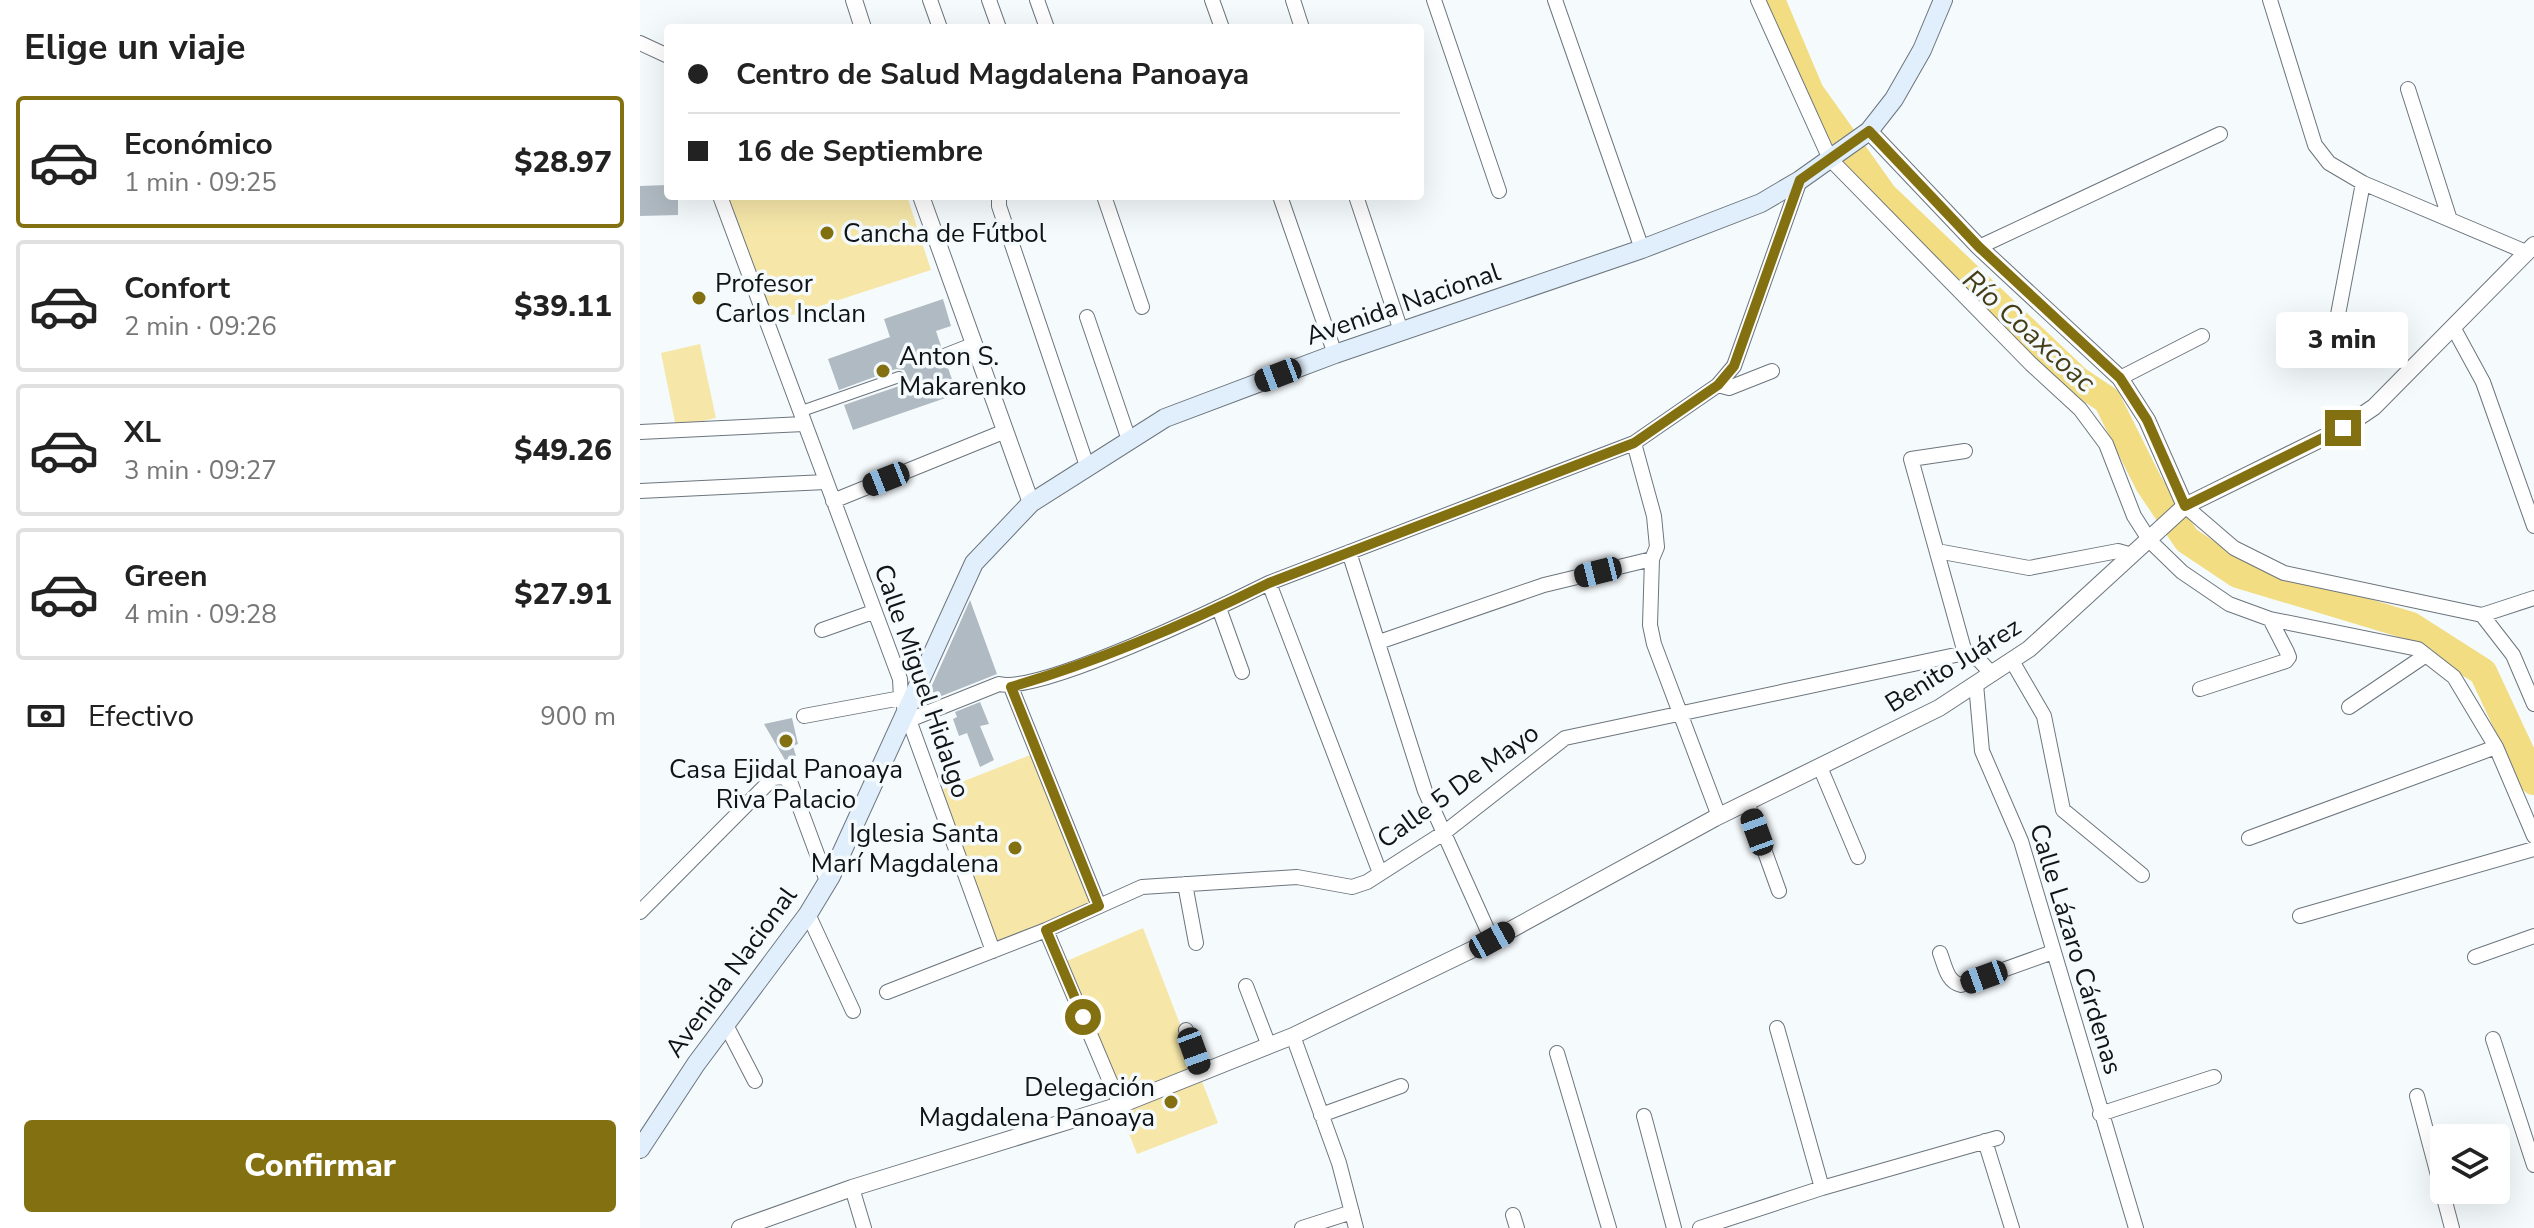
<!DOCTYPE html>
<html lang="es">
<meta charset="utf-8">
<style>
body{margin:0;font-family:"Nunito Sans",sans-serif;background:#f2f2f2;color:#222;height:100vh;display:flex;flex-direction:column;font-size:30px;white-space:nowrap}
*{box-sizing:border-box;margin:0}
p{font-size:26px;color:#767676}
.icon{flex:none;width:44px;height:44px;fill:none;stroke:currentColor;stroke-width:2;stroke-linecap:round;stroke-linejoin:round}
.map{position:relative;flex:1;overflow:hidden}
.sheet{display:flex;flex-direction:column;background:#fff;width:640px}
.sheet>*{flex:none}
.top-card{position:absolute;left:24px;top:24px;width:760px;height:176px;border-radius:8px;box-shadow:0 8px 32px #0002;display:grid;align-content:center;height:176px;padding:0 24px;background:#fff}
.fabs{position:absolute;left:1790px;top:1124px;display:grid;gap:16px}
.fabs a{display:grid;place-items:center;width:80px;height:80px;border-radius:8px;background:#fff;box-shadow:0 8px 32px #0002;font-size:40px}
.end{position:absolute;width:36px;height:36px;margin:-18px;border:10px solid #837010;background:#fff;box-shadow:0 0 0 4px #fff}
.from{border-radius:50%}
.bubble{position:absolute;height:56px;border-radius:8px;background:#fff;box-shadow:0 8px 32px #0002;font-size:26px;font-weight:800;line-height:56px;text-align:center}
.car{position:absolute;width:24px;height:48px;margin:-24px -12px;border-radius:10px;box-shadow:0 0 6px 2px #0007;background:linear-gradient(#222 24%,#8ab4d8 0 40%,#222 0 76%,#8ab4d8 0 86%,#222 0)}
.top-card b{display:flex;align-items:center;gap:28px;height:76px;font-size:30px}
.top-card b+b{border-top:2px solid #e0e0e0}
.top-card i{width:20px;height:20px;background:#222}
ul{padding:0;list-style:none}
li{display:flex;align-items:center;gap:24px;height:132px;margin:0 16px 12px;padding:0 8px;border:4px solid #e0e0e0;border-radius:8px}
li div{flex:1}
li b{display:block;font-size:30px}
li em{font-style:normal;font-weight:800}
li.selected{border-color:#837010}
li>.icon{width:72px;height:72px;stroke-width:1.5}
h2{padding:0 24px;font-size:36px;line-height:96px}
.pay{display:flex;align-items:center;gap:20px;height:88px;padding:0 24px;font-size:30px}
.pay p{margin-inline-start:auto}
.primary-button{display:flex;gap:16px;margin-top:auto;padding:16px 24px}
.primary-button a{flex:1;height:92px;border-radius:8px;background:#837010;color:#fff;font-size:32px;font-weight:800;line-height:92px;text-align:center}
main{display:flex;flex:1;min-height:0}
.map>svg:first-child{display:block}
.green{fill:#f6e7a9}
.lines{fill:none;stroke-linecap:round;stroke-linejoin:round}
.river{stroke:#f2dd83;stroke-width:28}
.building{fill:#b0bac2}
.pedestrian-casing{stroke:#6c757d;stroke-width:12}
.minor-casing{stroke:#6c757d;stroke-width:16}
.tertiary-casing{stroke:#6c757d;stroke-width:18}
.secondary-casing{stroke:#6c757d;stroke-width:20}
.pedestrian{stroke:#fff;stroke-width:10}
.minor{stroke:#fff;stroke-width:14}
.tertiary{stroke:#fff;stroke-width:16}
.secondary{stroke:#e0effb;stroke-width:18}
.route{stroke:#837010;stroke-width:10}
.poi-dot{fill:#837010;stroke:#f5fafd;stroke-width:3}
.labels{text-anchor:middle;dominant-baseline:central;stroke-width:7;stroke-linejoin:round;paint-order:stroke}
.poi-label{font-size:26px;fill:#111417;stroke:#f5fafd;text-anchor:start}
.street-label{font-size:26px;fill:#111417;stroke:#f5fafd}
.water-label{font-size:28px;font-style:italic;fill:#453d16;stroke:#f5fafd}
</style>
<main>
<section class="sheet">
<h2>Elige un viaje</h2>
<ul>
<li class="selected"><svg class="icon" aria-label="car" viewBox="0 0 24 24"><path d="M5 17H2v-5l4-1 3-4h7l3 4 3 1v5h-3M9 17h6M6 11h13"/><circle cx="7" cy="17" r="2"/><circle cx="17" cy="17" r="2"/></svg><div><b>Económico</b><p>1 min · 09:25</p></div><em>$28.97</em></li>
<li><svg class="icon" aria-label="car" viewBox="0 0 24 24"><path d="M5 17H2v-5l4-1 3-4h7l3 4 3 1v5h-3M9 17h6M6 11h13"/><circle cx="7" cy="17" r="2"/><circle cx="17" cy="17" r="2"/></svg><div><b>Confort</b><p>2 min · 09:26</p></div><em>$39.11</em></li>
<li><svg class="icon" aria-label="car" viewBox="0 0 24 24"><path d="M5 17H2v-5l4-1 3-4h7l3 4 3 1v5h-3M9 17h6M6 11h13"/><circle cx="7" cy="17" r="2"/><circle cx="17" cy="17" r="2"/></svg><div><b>XL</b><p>3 min · 09:27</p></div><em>$49.26</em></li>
<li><svg class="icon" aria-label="car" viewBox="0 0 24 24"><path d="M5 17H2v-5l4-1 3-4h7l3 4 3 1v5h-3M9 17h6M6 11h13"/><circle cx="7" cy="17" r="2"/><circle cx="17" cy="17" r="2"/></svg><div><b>Green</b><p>4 min · 09:28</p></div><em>$27.91</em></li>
</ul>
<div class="pay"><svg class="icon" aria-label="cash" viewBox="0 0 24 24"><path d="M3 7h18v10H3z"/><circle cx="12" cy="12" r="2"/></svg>Efectivo<p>900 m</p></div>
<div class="primary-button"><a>Confirmar</a></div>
</section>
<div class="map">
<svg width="1894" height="1228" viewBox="0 0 1894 1228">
<rect width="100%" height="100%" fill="#f5fafd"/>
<path class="green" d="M82,196H267L291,270L128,323Z
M60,344L76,418L36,427L21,353Z
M398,752L456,905L358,946L301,790Z
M503,928L578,1123L497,1154L422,963Z"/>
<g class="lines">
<path class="river" d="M1131,0L1170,92L1244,196L1437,380L1467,400L1509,484L1547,540L1598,574L1771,626L1843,672L1894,781"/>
</g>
<path class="building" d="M28,185V196H38V215L0,216V186Z
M303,299L311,326L296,331L301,346L296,356L306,362L317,394L213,430L204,405L262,385L267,375L264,370L256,369L199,390L188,359L250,337L244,319Z
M330,600L357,674L284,703L315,634Z
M340,702L349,724L340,726L354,760L340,767L327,733L319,736L313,719L317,717L315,712Z
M152,718L158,744L153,746L156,756L145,760L124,724Z"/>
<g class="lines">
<defs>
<path id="pedestrian" d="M304,354L332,343
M159,412L259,377"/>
<path id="minor" d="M290,0L300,28
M349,0L359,28
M397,0L407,28
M572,0L582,28
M653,0L662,28
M794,0L859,191
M915,0L1002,249
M1118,0L1190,159L1391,364L1440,409L1466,444L1494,516L1510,541L1542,572L1589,604L1630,619L1778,649L1814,677L1856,747L1894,836
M1630,0L1675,145L1689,163L1723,183L1886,252
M0,43L28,56
M1768,89L1809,217
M80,196L260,679L261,698L353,951
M359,196V206L447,466
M464,196L502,307
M640,196L695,354
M716,196L761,331
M1339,247L1580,134
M447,317L489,440
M1696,325L1723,183
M1813,327L1843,382L1894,526
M1480,378L1562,336
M1078,385L1089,388L1132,371
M0,432L164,424
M994,443L1014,516L1017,547L1012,559L1010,625L1014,644L1077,811L1075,818
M1325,451L1271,459L1325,653
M0,491L186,482
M193,501L363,432
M1545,506L1594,548L1644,573L1842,615L1873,655L1894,704
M1297,551L1389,568L1478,551L1492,555
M709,552L785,791L852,940
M629,583L740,873
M579,608L602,672
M1842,615L1894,598
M182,630L233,612
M739,642L904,585L1012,559
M1372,661L1404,716L1423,810L1502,875
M1336,684L1342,751L1381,841L1496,1228
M371,687L459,906
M1560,689L1646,661L1649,657L1647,652L1630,619
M1709,707L1786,655
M164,716L261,698
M269,720L359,684C400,694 583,606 629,583L994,443L1078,385L1094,366L1160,180
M1180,767L1218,857
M1107,802L1139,891
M1609,838L1856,747
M545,884L556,943
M0,912L133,778L144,777L151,784L187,881
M168,914L213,1011
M1660,916L1894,849
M406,930L480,1105
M1300,953C1305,966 1307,982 1321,985L1413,952
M1835,957L1894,936
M606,986L629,1046
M247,992L406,930L502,887L657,877L712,887L727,882L805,832L925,738L1325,653L1339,660L1352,674
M86,1025L115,1081
M1137,1028L1182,1188
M546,1030L562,1072
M653,1036L699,1163L716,1228
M1853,1039L1894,1165
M917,1053L969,1228
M1777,1096L1812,1228
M1460,1114L1574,1077
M681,1115L761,1086
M1004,1116L1034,1228
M1345,1141L1372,1228
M212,1188L224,1228
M873,1215L877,1228
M662,1228L712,1212
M1060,1228L1182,1188L1357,1138"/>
<path id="tertiary" d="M214,0L223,28
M1229,131L1339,247L1480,378L1507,420L1545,506
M281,196L391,503
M100,1228L212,1188L480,1105L653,1036L852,940L1075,818L1299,708L1389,649L1545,506L1703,428L1734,407L1894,245"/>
<path id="secondary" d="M0,1149L56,1064L168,914L191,876L334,563L391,503L525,418L695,354L1002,249L1121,203L1160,180L1229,131L1254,99L1282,50L1303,0"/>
</defs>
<use href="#pedestrian" class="pedestrian-casing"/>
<use href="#minor" class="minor-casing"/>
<use href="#tertiary" class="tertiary-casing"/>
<use href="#secondary" class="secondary-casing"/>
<use href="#pedestrian" class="pedestrian"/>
<use href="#minor" class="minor"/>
<use href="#tertiary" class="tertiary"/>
<use href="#secondary" class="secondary"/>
</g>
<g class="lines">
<path class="route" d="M443,1017L406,930L459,906L371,687C460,661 546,624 629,583L994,443L1078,385L1094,366L1160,180L1229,131L1339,247L1480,378L1507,420L1545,506L1703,428"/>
</g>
<g class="poi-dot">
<circle cx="187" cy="233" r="8"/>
<circle cx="59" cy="298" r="8"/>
<circle cx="243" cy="371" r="8"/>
<circle cx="146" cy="741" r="8"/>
<circle cx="375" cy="848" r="8"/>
<circle cx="531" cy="1102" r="8"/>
</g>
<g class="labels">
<g class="poi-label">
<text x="203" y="233">Cancha de Fútbol</text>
<text x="75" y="283">Profesor<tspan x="75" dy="30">Carlos Inclan</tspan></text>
<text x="259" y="356">Anton S.<tspan x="259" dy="30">Makarenko</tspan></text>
<text x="146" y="769" text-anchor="middle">Casa Ejidal Panoaya<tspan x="146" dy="30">Riva Palacio</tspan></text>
<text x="359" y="833" text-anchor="end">Iglesia Santa<tspan x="359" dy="30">Marí Magdalena</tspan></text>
<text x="515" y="1087" text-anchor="end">Delegación<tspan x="515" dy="30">Magdalena Panoaya</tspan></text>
</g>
<g class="street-label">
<text transform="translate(763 304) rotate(-19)">Avenida Nacional</text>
<text transform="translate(1313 665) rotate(-32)">Benito Juárez</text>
<text transform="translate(282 681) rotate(71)">Calle Miguel Hidalgo</text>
<text transform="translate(818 786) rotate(-36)">Calle 5 De Mayo</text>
<text transform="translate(1436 949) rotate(73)">Calle Lázaro Cárdenas</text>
<text transform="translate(91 972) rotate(-54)">Avenida Nacional</text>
</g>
<g class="water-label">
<text transform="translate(1389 331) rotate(42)">Río Coaxcoac</text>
</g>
</g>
</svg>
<div class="fabs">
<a><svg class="icon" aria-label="layers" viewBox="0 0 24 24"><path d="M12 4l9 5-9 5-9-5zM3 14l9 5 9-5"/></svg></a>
</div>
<i class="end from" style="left:443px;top:1017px"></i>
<i class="end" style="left:1703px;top:428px"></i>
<div class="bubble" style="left:1636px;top:312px;width:132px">3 min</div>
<i class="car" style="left:638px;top:375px;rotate:249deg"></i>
<i class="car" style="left:246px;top:479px;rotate:248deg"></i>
<i class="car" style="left:958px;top:572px;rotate:256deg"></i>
<i class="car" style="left:1117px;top:832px;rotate:340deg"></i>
<i class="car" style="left:852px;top:940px;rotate:61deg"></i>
<i class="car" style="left:1344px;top:977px;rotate:250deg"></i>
<i class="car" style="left:554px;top:1051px;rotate:160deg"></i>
<div class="top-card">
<b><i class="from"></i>Centro de Salud Magdalena Panoaya</b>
<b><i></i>16 de Septiembre</b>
</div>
</div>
</main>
